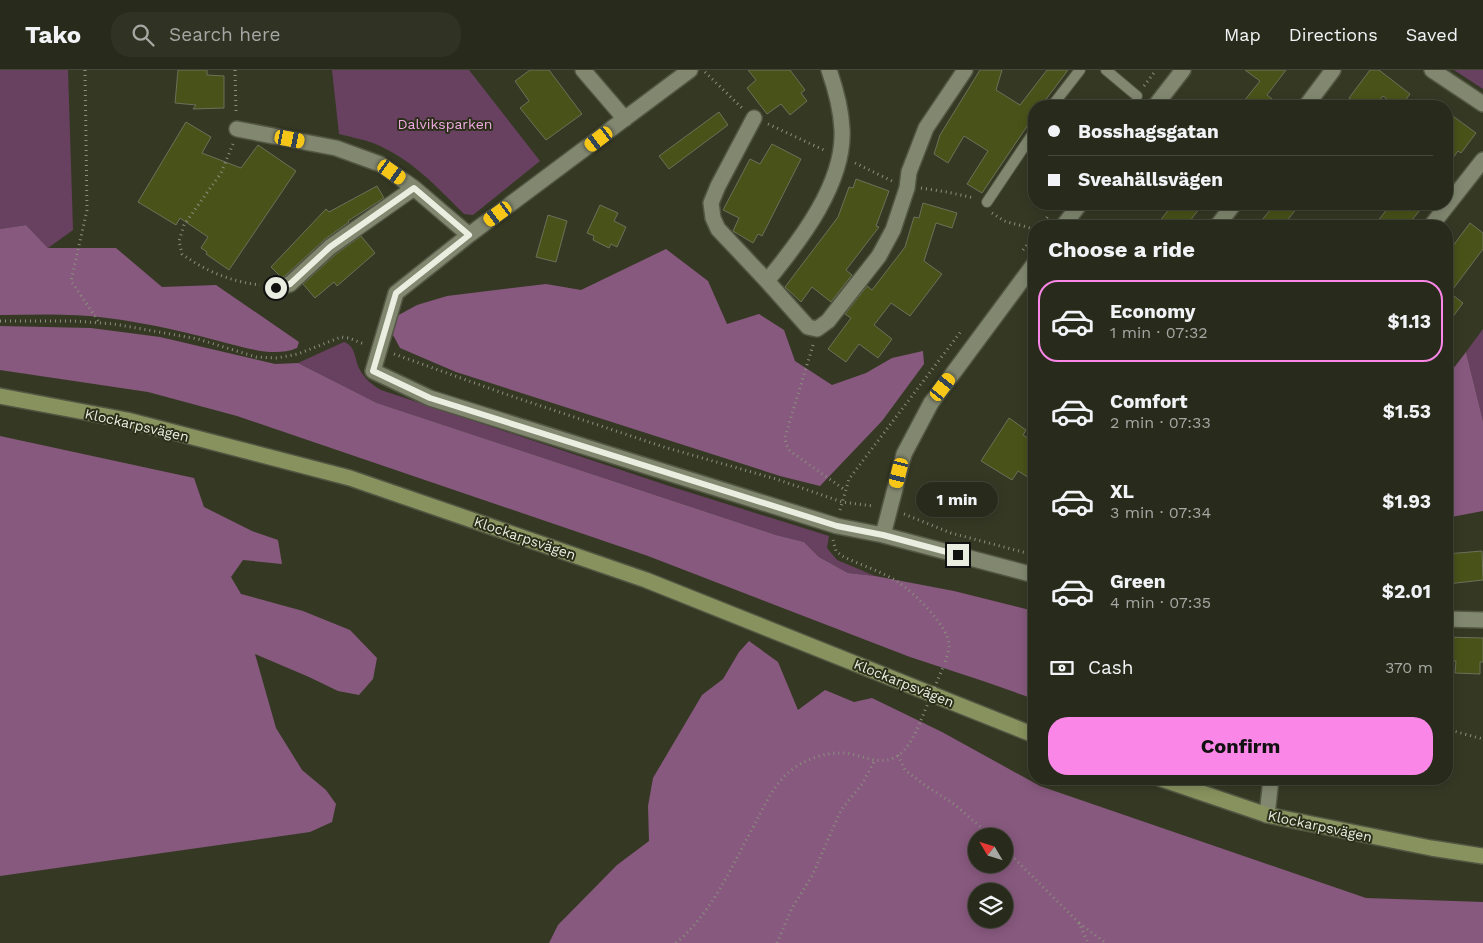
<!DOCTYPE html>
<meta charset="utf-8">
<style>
body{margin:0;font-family:"Work Sans",sans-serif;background:#303324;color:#f1f3f6;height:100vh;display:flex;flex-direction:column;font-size:19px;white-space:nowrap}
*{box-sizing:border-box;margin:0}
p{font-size:16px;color:#a5a7a3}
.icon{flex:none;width:28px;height:28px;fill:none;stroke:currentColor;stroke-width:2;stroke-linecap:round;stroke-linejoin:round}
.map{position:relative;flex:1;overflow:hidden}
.drawer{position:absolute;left:1028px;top:150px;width:425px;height:565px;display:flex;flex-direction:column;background:#282b1b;border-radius:20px;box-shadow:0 2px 12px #0003,0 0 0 1px #44473a}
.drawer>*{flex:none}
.hud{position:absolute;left:1028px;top:30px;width:425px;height:110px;border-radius:20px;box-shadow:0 2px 12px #0003,0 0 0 1px #44473a;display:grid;align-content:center;height:110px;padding:0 20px;background:#282b1b}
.needle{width:32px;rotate:308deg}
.fabs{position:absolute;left:968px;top:758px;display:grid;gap:10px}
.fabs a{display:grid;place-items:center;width:45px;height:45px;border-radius:50%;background:#282b1b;box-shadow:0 2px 12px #0003,0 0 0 1px #44473a;font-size:25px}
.end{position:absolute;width:22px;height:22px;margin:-11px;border:6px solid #eaeee0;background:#111;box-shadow:0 0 0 2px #111}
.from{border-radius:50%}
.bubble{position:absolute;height:35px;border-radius:18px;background:#282b1b;box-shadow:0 2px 12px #0003,0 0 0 1px #44473a;font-size:16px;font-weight:700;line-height:35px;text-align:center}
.car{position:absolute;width:15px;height:30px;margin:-15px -8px;border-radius:6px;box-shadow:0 0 4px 1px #0007;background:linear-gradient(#f5c518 24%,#345 0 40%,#f5c518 0 76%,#345 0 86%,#f5c518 0)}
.hud b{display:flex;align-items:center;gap:18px;height:48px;font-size:19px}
.hud b+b{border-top:1px solid #44473a}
.hud i{width:12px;height:12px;background:#f1f3f6}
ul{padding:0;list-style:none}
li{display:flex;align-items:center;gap:15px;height:82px;margin:0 10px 8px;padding:0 10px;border:2px solid transparent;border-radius:20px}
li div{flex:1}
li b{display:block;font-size:19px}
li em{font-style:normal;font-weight:700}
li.on{border-color:#fa87e7}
li>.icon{width:45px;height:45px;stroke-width:1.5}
h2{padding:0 20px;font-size:22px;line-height:60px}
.pay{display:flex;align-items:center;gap:12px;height:55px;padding:0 20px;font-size:19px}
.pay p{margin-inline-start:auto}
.primary-button{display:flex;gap:10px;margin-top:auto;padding:10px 20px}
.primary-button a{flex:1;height:58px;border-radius:20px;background:#fa87e7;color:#111;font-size:20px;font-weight:700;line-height:58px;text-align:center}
header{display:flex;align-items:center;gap:30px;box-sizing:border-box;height:70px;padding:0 25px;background:#282b1b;border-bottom:1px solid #44473a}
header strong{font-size:24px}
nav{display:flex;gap:28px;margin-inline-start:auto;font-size:18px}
.search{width:350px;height:45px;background:#303324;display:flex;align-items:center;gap:12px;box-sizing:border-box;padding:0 18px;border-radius:20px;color:#a5a7a3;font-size:19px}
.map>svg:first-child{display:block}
.green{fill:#684161}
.forest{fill:#87597e;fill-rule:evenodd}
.building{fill:#495319;stroke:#6b7159}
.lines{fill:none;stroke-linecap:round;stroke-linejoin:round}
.lane-casing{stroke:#525643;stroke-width:12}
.street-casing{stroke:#525643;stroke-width:18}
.secondary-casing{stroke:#525643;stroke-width:18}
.path{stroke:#8b8f7e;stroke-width:3;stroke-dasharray:1 4;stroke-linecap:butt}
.lane{stroke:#828870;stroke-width:10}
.street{stroke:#828870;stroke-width:15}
.secondary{stroke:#88925e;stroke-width:15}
.path-bridge{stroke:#8b8f7e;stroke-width:3;stroke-dasharray:1 4;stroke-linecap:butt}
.route{stroke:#eaeee0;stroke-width:6}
.labels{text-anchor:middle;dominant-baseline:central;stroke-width:4;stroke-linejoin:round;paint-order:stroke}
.park-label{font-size:14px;fill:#f1aae3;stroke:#2b2f1a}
.street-label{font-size:14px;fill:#eaeee0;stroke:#2b2f1a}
</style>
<header>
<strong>Tako</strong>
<div class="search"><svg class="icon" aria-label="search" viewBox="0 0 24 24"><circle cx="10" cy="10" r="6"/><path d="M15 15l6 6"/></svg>Search here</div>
<nav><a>Map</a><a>Directions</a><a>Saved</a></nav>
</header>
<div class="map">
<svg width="1483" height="873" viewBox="0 0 1483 873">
<rect width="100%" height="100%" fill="#353924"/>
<path class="green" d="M0,0H68L73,160L48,178L26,155L0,159Z
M332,0H469L540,91L473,145L464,144C435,115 412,89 373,73C362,69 350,67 339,64Z
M1454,0H1483V19Z
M1483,259V351L1466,282Z
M344,272C357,277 354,290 360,300C365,309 372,315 381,320L669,416L829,466L827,478L837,490L875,506L848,503L819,487L804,472L776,465L377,333L298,293Z"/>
<path class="forest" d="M26,155L48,178H116L162,217L216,215L299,272L297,278C275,287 251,279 230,274C190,263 148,253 107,248C72,243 35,245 0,245V159Z
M666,179L708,211L727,254L759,244L784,260L795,291L832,315L866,303L892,288L923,281L924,294L882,351L820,416L780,406L456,302L400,278L393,265L395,247L417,235L447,226L546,214L581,220Z
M0,256L91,258L160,267L275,294L298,293L377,333L776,465L804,472L819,487L848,503L875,506L954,521L1034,541V629L983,611L910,587L648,486L237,346L148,322L0,300Z
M1466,282L1483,351V441L1446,448V308Z
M0,366L194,408L204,437L252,461L278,470L282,494L243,490L231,507L241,524L303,541L350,560L377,588L373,609L359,625L338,621L309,607L255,584L276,658L302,700L326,720L336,734L332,752L310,762L0,806Z
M749,571L778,592L798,640L825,620L854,632L872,628L942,662L1040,716L1366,828L1483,832V873H549L558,855L617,795L649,771L648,736L653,708L702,625L723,609L739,582ZM1004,766V794H976V766ZM1004,821V849H976V821Z"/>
<path class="building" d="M178,0H207V5L224,6V38L193,39L196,35L175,33Z
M530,0H549L582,44L546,70L520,38L529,31L515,11Z
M748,0H790L805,20L801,23L807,31L790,45L781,34L767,44L747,18L756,10Z
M980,0H1002L996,20L1020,35L1047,0H1068L1041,36H1034V46L982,123L967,114L988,81L964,66L948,93L934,84L940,65Z
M1245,0H1286L1267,25L1281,36H1240L1260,11Z
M1370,0H1379L1410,24L1401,36H1396L1383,26L1375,36H1360L1349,28Z
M1446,41L1476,63L1461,83L1458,81L1446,97Z
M719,42L728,55L669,99L659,86Z
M186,52L211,67L202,83L241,98L258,75L296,101L229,200L206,184L207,182L201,178L208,167L180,148L176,155L138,132Z
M772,74L801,89L762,166L758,164L753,173L733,161L739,148L723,140L750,89L760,94Z
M856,109L889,121L876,156L879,157L846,200L852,205L831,232L812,217L801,232L785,217L838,147L849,117L853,118Z
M377,116L384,128L348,151L349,152L325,169L285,206L281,207L271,197L326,139L329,142Z
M923,133L957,143L952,158L936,153L924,191L942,204L910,246L891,233L874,255L892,269L878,288L859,274L846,292L828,279L851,248L845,244L867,216L872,220L905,177L914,147L919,148Z
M1173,134H1203L1186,156H1156Z
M1275,134H1300L1283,156H1257Z
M1391,134H1425L1407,156H1374Z
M600,135L618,143L614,151L626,157L617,177L611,174L609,178L593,170L594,166L587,163Z
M548,145L567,151L556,192L536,187Z
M1470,153L1483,163V179L1450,223L1463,233L1446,256V185Z
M361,166L375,183L337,216L334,212L315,228L303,214L336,184Z
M1009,348L1026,360L1023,365L1034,372V411L1018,401L1012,410L981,391Z
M1482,481L1483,510L1447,514L1446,484Z
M1446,567L1483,568V592H1480V604L1455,603L1456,591H1446Z"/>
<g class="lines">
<defs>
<path id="lane" d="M1106,0L1137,26
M1052,36L1080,0
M987,132L1034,62"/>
<path id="street" d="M583,0L625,49
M690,0L469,165L396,223L373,301L430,328L837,456L883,465L1034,505
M1432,0L1483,34
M1155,36L1183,0
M1306,36L1333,0
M754,48L718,116L711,133L713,148L718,159L767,211L808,257L817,259L828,251L879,186L893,160L907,118L909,102L926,58L965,0
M237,59L336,78L380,94L414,118L469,165
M1063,156L1080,134
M1217,156L1234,134
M1431,156L1483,90
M767,211C800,171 845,113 842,59C841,38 836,20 829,0
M276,218L290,214L330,177L414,118
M883,465L904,384L931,333L1034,194
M1446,549L1483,550
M1267,745L1271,709"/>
<path id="secondary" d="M0,326L127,350L350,408L646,510L1034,665
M1161,709L1267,745L1431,778L1483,786"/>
</defs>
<use href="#lane" class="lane-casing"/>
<use href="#street" class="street-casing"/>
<use href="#secondary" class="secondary-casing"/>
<path class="path" d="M85,0L87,140L71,211L99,252
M235,0L236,43
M705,2L742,38
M1144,16L1156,0
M768,54L826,81
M233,74L221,103L184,155L179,171L182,184C205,201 232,212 260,215
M855,93L892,111
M921,118L947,122L974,128
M992,143L1004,151L1034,159
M1041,156L1048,146
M1023,180L1034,166
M0,251H74L114,254L198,269L256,287L277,288L298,284L341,267L349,268L364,274
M813,275L785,367L786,374L790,381L845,420
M394,284L508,325L664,377L776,409L842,432L873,436
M840,440L849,409L962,260
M904,444L951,463L1034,485
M833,470L836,481L842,486C860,495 881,501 898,512C913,522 950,557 949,576C949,582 946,589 944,595
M1446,659L1483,669
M898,685L905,700L926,716L954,734L991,766
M1004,778L1079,853L1088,873
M1079,853L1106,873
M676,873C714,841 733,793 757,750C765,734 774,715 788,703C802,690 825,682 844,683C862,684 880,698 899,685C910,676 916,662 921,650
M777,873L792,838L812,806L841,740L862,714L875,690"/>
<use href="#lane" class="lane"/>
<use href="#street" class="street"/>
<use href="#secondary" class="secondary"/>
<path class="path-bridge" d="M921,650L944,595"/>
</g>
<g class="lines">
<path class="route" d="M276,218L290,214L330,177L414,118L469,165L396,223L373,301L430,328L837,456L883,465L958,485"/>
</g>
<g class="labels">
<g class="park-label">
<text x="445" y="54">Dalviksparken</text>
</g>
<g class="street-label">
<text transform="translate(137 355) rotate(13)">Klockarpsvägen</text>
<text transform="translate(525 468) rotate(19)">Klockarpsvägen</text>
<text transform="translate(904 613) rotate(22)">Klockarpsvägen</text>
<text transform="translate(1320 756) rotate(12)">Klockarpsvägen</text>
</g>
</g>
</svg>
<div class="fabs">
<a><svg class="needle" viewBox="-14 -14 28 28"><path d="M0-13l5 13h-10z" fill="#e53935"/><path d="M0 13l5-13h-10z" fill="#a5a7a3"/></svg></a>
<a><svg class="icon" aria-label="layers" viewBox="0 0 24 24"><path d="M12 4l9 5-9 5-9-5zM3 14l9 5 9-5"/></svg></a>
</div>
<i class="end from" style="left:276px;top:218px"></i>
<i class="end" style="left:958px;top:485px"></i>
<div class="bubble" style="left:916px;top:412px;width:82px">1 min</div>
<i class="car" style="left:290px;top:69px;rotate:101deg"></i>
<i class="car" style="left:599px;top:69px;rotate:233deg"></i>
<i class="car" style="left:392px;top:102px;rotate:125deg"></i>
<i class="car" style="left:498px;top:144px;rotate:234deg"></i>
<i class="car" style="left:943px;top:317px;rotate:37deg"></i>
<i class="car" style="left:899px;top:403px;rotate:194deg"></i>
<div class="hud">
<b><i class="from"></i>Bosshagsgatan</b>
<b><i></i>Sveahällsvägen</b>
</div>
<section class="drawer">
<h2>Choose a ride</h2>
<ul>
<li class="on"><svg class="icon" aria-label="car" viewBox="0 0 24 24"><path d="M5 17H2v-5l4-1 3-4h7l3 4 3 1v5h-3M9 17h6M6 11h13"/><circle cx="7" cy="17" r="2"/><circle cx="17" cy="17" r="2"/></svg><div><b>Economy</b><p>1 min · 07:32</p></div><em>$1.13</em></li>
<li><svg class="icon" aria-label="car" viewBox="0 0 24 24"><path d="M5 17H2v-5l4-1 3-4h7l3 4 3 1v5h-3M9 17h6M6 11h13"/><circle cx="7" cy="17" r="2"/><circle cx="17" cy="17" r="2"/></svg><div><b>Comfort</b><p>2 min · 07:33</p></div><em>$1.53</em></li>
<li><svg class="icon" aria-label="car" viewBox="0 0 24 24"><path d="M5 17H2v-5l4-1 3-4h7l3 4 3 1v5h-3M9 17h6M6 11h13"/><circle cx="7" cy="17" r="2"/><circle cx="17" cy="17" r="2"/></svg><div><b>XL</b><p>3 min · 07:34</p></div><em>$1.93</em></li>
<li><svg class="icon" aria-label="car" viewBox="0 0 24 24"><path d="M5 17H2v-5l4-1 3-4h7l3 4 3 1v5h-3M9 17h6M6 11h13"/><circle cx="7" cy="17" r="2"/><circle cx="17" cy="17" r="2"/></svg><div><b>Green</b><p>4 min · 07:35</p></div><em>$2.01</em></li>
</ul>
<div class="pay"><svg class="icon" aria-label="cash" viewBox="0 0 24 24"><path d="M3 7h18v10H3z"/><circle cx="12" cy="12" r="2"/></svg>Cash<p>370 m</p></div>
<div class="primary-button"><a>Confirm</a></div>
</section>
</div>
